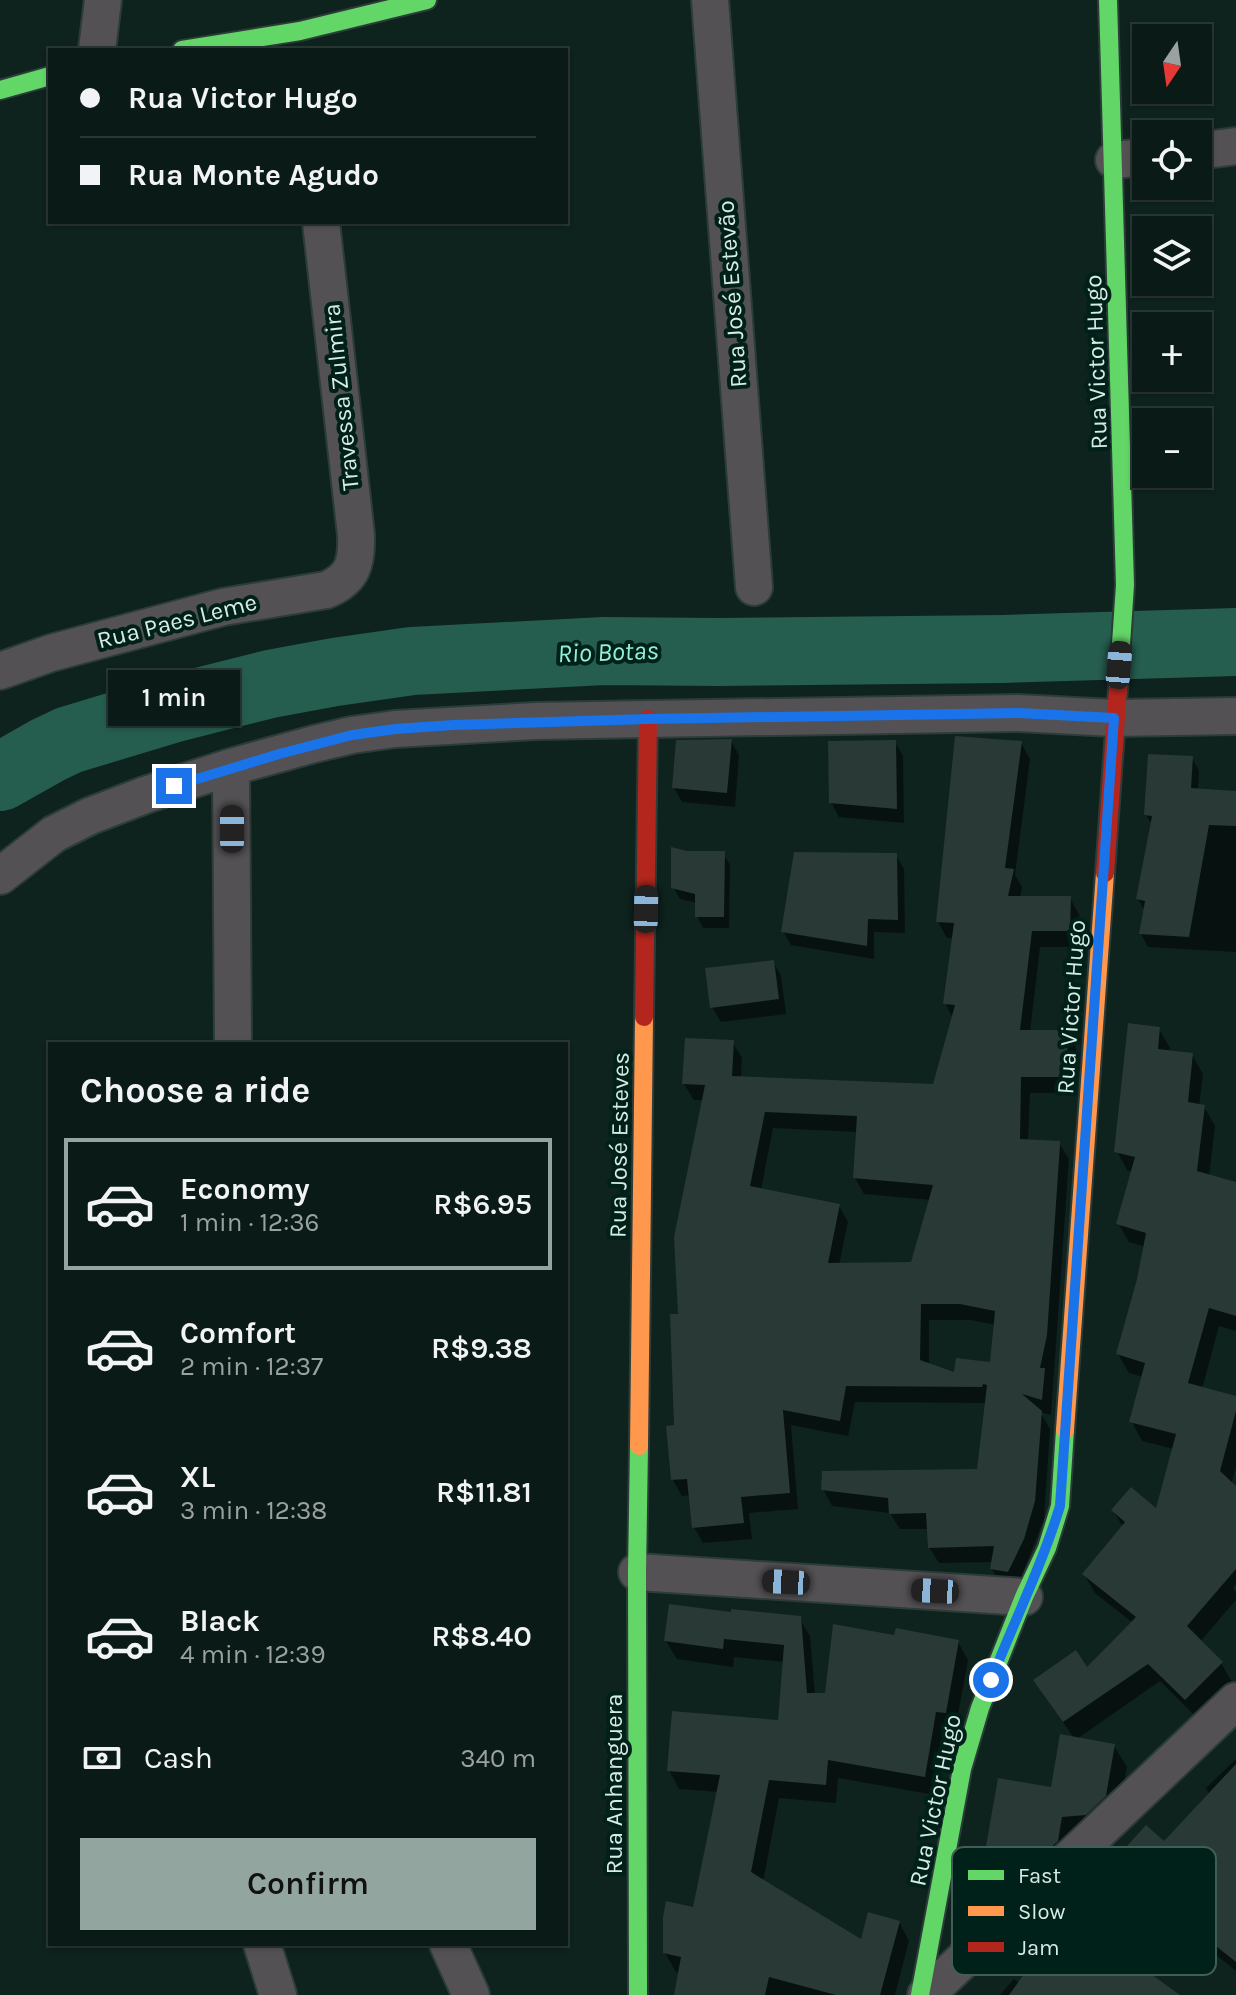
<!DOCTYPE html>
<meta charset="utf-8">
<style>
body{margin:0;font-family:Karla,sans-serif;background:#182723;color:#f1f3f6;height:100vh;display:flex;flex-direction:column;font-size:30px;white-space:nowrap}
*{box-sizing:border-box;margin:0}
p{font-size:26px;color:#99a1a1}
.icon{flex:none;width:44px;height:44px;fill:none;stroke:currentColor;stroke-width:2;stroke-linecap:round;stroke-linejoin:round}
.map{position:relative;flex:1;overflow:hidden}
.sheet{position:absolute;left:48px;top:1042px;width:520px;height:904px;display:flex;flex-direction:column;background:#0a1a16;border-radius:0px;box-shadow:0 2px 6px #0004,0 0 0 2px #2a3835}
.sheet>*{flex:none}
.banner{position:absolute;left:48px;top:48px;width:520px;height:176px;border-radius:0px;box-shadow:0 2px 6px #0004,0 0 0 2px #2a3835;display:grid;align-content:center;height:176px;padding:0 32px;background:#0a1a16}
.needle{width:52px;rotate:193deg}
.controls{position:absolute;left:1132px;top:24px;display:grid;gap:16px}
.controls a{display:grid;place-items:center;width:80px;height:80px;border-radius:0px;background:#0a1a16;box-shadow:0 2px 6px #0004,0 0 0 2px #2a3835;font-size:40px}
.end{position:absolute;width:36px;height:36px;margin:-18px;border:10px solid #1a73e8;background:#fff;box-shadow:0 0 0 4px #fff}
.from{border-radius:50%}
.bubble{position:absolute;height:56px;border-radius:0px;background:#0a1a16;box-shadow:0 2px 6px #0004,0 0 0 2px #2a3835;font-size:26px;font-weight:600;line-height:56px;text-align:center}
.car{position:absolute;width:24px;height:48px;margin:-24px -12px;border-radius:10px;box-shadow:0 0 6px 2px #0007;background:linear-gradient(#222 24%,#8ab4d8 0 40%,#222 0 76%,#8ab4d8 0 86%,#222 0)}
.banner b{display:flex;align-items:center;gap:28px;height:76px;font-size:30px}
.banner b+b{border-top:2px solid #2a3835}
.banner i{width:20px;height:20px;background:#f1f3f6}
ul{padding:0;list-style:none}
li{display:flex;align-items:center;gap:24px;height:132px;margin:0 16px 12px;padding:0 16px;border:4px solid transparent;border-radius:0px}
li div{flex:1}
li b{display:block;font-size:30px}
li em{font-style:normal;font-weight:600}
li.selected{border-color:#92a59f}
li>.icon{width:72px;height:72px;stroke-width:1.5}
h2{padding:0 32px;font-size:36px;line-height:96px}
.pay{display:flex;align-items:center;gap:20px;height:88px;padding:0 32px;font-size:30px}
.pay p{margin-inline-start:auto}
.button{display:flex;gap:16px;margin-top:auto;padding:16px 32px}
.button a{flex:1;height:92px;border-radius:0px;background:#92a59f;color:#111;font-size:32px;font-weight:600;line-height:92px;text-align:center}
.map>svg:first-child{display:block}
.shadow{fill:#0007;fill-rule:evenodd}
.lines{fill:none;stroke-linecap:round;stroke-linejoin:round}
.river{stroke:#255d4f;stroke-width:68}
.building{fill:#293935;fill-rule:evenodd}
.street-casing{stroke:#2c3c39;stroke-width:40}
.fast-casing{stroke:#2c3c39;stroke-width:22}
.slow-casing{stroke:#2c3c39;stroke-width:22}
.jam-casing{stroke:#2c3c39;stroke-width:22}
.street{stroke:#535154;stroke-width:36}
.fast{stroke:#63d668;stroke-width:18}
.slow{stroke:#ff974d;stroke-width:18}
.jam{stroke:#b3261e;stroke-width:18}
.route{stroke:#1a73e8;stroke-width:10}
.labels{text-anchor:middle;dominant-baseline:central;stroke-width:8;stroke-linejoin:round;paint-order:stroke}
.street-label{font-size:24px;fill:#d9ebe5;stroke:#002119}
.water-label{font-size:26px;font-style:italic;fill:#93f1d7;stroke:#002119}
.key{fill:#002119;stroke:#415e56;stroke-width:2}
.key-label{font-size:22px;fill:#d9ebe5}
</style>
<div class="map">
<svg width="1236" height="1995" viewBox="0 0 1236 1995">
<rect width="100%" height="100%" fill="#0e221e"/>
<path class="shadow" d="M731,741L739,755L735,807L682,802L674,788Z
M895,742L903,756L904,823L839,817L831,802Z
M1021,743L1030,759L1015,875L1022,887L1020,898H1070L1079,915V947H1040L1030,1032H1066L1076,1048L1074,1093H1030L1028,1141L1059,1143L1069,1159L1051,1415L1040,1412L1050,1429L1044,1519L1017,1588L1001,1585L992,1569L993,1562L939,1563L929,1547V1529H900L890,1513L832,1506L823,1489L979,1471L987,1403L855,1402L848,1436L791,1425L798,1509L749,1513L752,1539L703,1543L694,1527L691,1495L682,1496L673,1480L680,1316L704,1100H694L684,1084L732,1042L742,1058L741,1078L935,1086L953,1018L945,1003L954,938H947L938,922ZM773,1128L858,1132L855,1178L864,1194L931,1200L913,1264L839,1265L848,1222L839,1206L761,1190ZM929,1320H970L996,1325L991,1364L955,1374L929,1365Z
M1192,758L1199,771L1198,790L1236,793V952L1148,947L1141,934L1145,911L1138,899L1152,825L1146,815Z
M687,853H723L730,865L729,928H703L697,916V903L680,899L673,887Z
M896,855L904,869L905,933L874,932V959L791,945L783,931Z
M773,962L781,976L786,1014L721,1022L712,1007Z
M1159,1029L1170,1048L1169,1052L1192,1055L1203,1074L1199,1106L1204,1107L1215,1126L1209,1177L1236,1184V1331L1219,1326L1202,1389L1236,1398V1467L1224,1511L1236,1501V1584L1233,1587L1236,1593V1600L1200,1642L1221,1663L1232,1682L1197,1718L1160,1681L1077,1739L1114,1746L1127,1767L1117,1818L1055,1877L1001,1868L988,1846L1052,1789L1074,1738L1047,1699L1087,1670L1133,1623L1095,1593L1084,1574L1123,1527L1113,1510L1157,1512L1174,1449L1142,1441L1132,1422L1143,1377L1129,1373L1118,1354L1146,1247L1129,1242L1118,1223L1133,1172L1127,1170L1117,1151Z
M732,1614L799,1618L810,1636L815,1695H827L896,1638L958,1642L968,1660L955,1731L946,1729L935,1795L838,1778L836,1803L779,1798L763,1882L862,1942L899,1922L909,1941L895,1995H676L680,1973L676,1972L665,1953L695,1909L719,1792L679,1789L669,1770L780,1722L785,1662L734,1657L733,1667L677,1659L666,1641Z
M1235,1760L1236,1761V1971L1148,1900L1142,1905L1121,1886L1110,1867L1164,1844L1210,1795L1206,1788Z
M1014,1979L1020,1984L1177,1995H1000Z"/>
<g class="lines">
<path class="river" d="M0,777L48,750L69,740L175,708L270,684L335,672L412,661L604,651L719,652L1003,649L1236,642"/>
</g>
<path class="building" d="M955,736L1022,741L1005,868L1014,869L1008,896H1071L1070,931H1032L1020,1030H1067L1068,1044L1065,1077H1021L1020,1139L1060,1141V1145L1047,1335L1040,1368H1045L1042,1400L1022,1394L1042,1411L1035,1501L1024,1539L1008,1572L990,1569L994,1546L928,1548L926,1513L889,1514L888,1498L821,1490L822,1471L977,1469L987,1385L983,1384L982,1387L846,1386L840,1421L783,1410L790,1493L741,1497L744,1523L692,1528L687,1479L671,1480L666,1426L674,1425L670,1314H678L674,1237L705,1085L682,1084L685,1038L734,1040L732,1076L933,1084L955,1005L943,1004L954,923L936,922ZM765,1112L857,1116L853,1178L933,1185L911,1262L828,1263L840,1204L750,1186ZM921,1304H960L995,1311L990,1362L956,1358L954,1372L920,1360Z
M732,739L727,793L672,788L676,740Z
M896,740L897,809L829,803L828,741Z
M1148,754L1193,756L1191,788L1236,791V826L1209,825L1189,937L1139,934L1145,901L1136,899L1152,816L1144,815Z
M671,847L687,851H725L724,917H695V894L671,888Z
M794,852L897,853L898,920L868,919L867,946L781,932Z
M774,960L779,999L710,1008L705,968Z
M1128,1023L1160,1027L1158,1049L1193,1053L1188,1102L1205,1105L1197,1171L1236,1182V1316L1209,1308L1188,1383L1236,1396V1411L1220,1471L1236,1486V1569L1187,1626L1223,1662L1185,1700L1148,1664L1063,1722L1033,1680L1076,1650L1087,1667L1136,1617L1082,1574L1125,1522L1111,1510L1131,1487L1156,1508L1176,1434L1129,1422L1145,1363L1116,1354L1137,1279L1146,1233L1116,1224L1135,1157L1114,1152Z
M669,1604L731,1612V1609L801,1616L807,1693H825L833,1624L894,1635L896,1628L959,1640L946,1713L936,1712L925,1777L828,1760L826,1785L769,1780L751,1872L861,1939L868,1912L900,1921L880,1995H836L769,1977L765,1995H674L681,1957L663,1953V1917L666,1901L693,1907L720,1775L667,1771L672,1711L778,1720L784,1645L724,1639L723,1649L664,1641Z
M1060,1734L1115,1744L1106,1796L1086,1815L1062,1817L1058,1841L1042,1856L986,1846L998,1778L1051,1787Z
M1236,1764V1962L1166,1906L1159,1913L1108,1867L1146,1825L1164,1841Z
M1067,1914L1109,1944L1180,1995H1009Z"/>
<g class="lines">
<defs>
<path id="street" d="M710,0L754,587
M97,50L103,0
M1198,151L1236,146
M1114,160L1146,157
M0,671L51,653L223,607L326,590C353,579 357,563 356,535L321,222
M231,767L233,1044
M0,876L54,834L90,816L145,795L231,767L314,744L352,735L395,729L536,721L648,719L1018,713L1114,718L1236,716
M637,1572L1024,1597
M262,1944L278,1995
M448,1944L471,1995
M926,1995L1236,1701"/>
<path id="fast" d="M1108,0L1125,585L1118,688
M182,50L300,31L427,0
M0,90L50,76
M638,1995L637,1572L639,1446
M920,1995L962,1769L980,1708L1024,1597L1047,1548L1060,1506L1065,1430"/>
<path id="slow" d="M1065,1430L1105,873
M639,1446L644,1017"/>
<path id="jam" d="M1105,873L1118,688
M644,1017L648,719"/>
</defs>
<use href="#street" class="street-casing"/>
<use href="#fast" class="fast-casing"/>
<use href="#slow" class="slow-casing"/>
<use href="#jam" class="jam-casing"/>
<use href="#street" class="street"/>
<use href="#fast" class="fast"/>
<use href="#slow" class="slow"/>
<use href="#jam" class="jam"/>
</g>
<g class="lines">
<path class="route" d="M174,786L279,754L352,735L395,729L453,725L648,719L1018,713L1114,718L1060,1506C1042,1565 1014,1622 991,1680"/>
</g>
<g class="labels">
<g class="street-label">
<text transform="translate(732 294) rotate(-94)">Rua José Estevão</text>
<text transform="translate(1096 362) rotate(-92)">Rua Victor Hugo</text>
<text transform="translate(341 397) rotate(-96)">Travessa Zulmira</text>
<text transform="translate(177 621) rotate(-14)">Rua Paes Leme</text>
<text transform="translate(1071 1007) rotate(-86)">Rua Victor Hugo</text>
<text transform="translate(619 1145) rotate(-89)">Rua José Esteves</text>
<text transform="translate(614 1784) rotate(-90)">Rua Anhanguera</text>
<text transform="translate(935 1800) rotate(-78)">Rua Victor Hugo</text>
</g>
<g class="water-label">
<text transform="translate(608 652) rotate(-2)">Rio Botas</text>
</g>
</g>
<rect x="952" y="1847" width="264" height="128" rx="12" class="key"/>
<rect x="968" y="1870" width="36" height="10" fill="#63d668"/>
<rect x="968" y="1906" width="36" height="10" fill="#ff974d"/>
<rect x="968" y="1942" width="36" height="10" fill="#b3261e"/>
<g class="key-label">
<text x="1018" y="1883">Fast</text>
<text x="1018" y="1919">Slow</text>
<text x="1018" y="1955">Jam</text>
</g>
</svg>
<div class="controls">
<a><svg class="needle" viewBox="-14 -14 28 28"><path d="M0-13l5 13h-10z" fill="#e53935"/><path d="M0 13l5-13h-10z" fill="#99a1a1"/></svg></a>
<a><svg class="icon" aria-label="locate" viewBox="0 0 24 24"><circle cx="12" cy="12" r="6"/><path d="M12 2v4M12 18v4M2 12h4M18 12h4"/></svg></a>
<a><svg class="icon" aria-label="layers" viewBox="0 0 24 24"><path d="M12 4l9 5-9 5-9-5zM3 14l9 5 9-5"/></svg></a>
<a>+</a>
<a>−</a>
</div>
<i class="end from" style="left:991px;top:1680px"></i>
<i class="end" style="left:174px;top:786px"></i>
<div class="bubble" style="left:108px;top:670px;width:132px">1 min</div>
<i class="car" style="left:1119px;top:665px;rotate:5deg"></i>
<i class="car" style="left:232px;top:829px;rotate:0deg"></i>
<i class="car" style="left:646px;top:909px;rotate:1deg"></i>
<i class="car" style="left:786px;top:1582px;rotate:273deg"></i>
<i class="car" style="left:935px;top:1591px;rotate:273deg"></i>
<div class="banner">
<b><i class="from"></i>Rua Victor Hugo</b>
<b><i></i>Rua Monte Agudo</b>
</div>
<section class="sheet">
<h2>Choose a ride</h2>
<ul>
<li class="selected"><svg class="icon" aria-label="car" viewBox="0 0 24 24"><path d="M5 17H2v-5l4-1 3-4h7l3 4 3 1v5h-3M9 17h6M6 11h13"/><circle cx="7" cy="17" r="2"/><circle cx="17" cy="17" r="2"/></svg><div><b>Economy</b><p>1 min · 12:36</p></div><em>R$6.95</em></li>
<li><svg class="icon" aria-label="car" viewBox="0 0 24 24"><path d="M5 17H2v-5l4-1 3-4h7l3 4 3 1v5h-3M9 17h6M6 11h13"/><circle cx="7" cy="17" r="2"/><circle cx="17" cy="17" r="2"/></svg><div><b>Comfort</b><p>2 min · 12:37</p></div><em>R$9.38</em></li>
<li><svg class="icon" aria-label="car" viewBox="0 0 24 24"><path d="M5 17H2v-5l4-1 3-4h7l3 4 3 1v5h-3M9 17h6M6 11h13"/><circle cx="7" cy="17" r="2"/><circle cx="17" cy="17" r="2"/></svg><div><b>XL</b><p>3 min · 12:38</p></div><em>R$11.81</em></li>
<li><svg class="icon" aria-label="car" viewBox="0 0 24 24"><path d="M5 17H2v-5l4-1 3-4h7l3 4 3 1v5h-3M9 17h6M6 11h13"/><circle cx="7" cy="17" r="2"/><circle cx="17" cy="17" r="2"/></svg><div><b>Black</b><p>4 min · 12:39</p></div><em>R$8.40</em></li>
</ul>
<div class="pay"><svg class="icon" aria-label="cash" viewBox="0 0 24 24"><path d="M3 7h18v10H3z"/><circle cx="12" cy="12" r="2"/></svg>Cash<p>340 m</p></div>
<div class="button"><a>Confirm</a></div>
</section>
</div>
